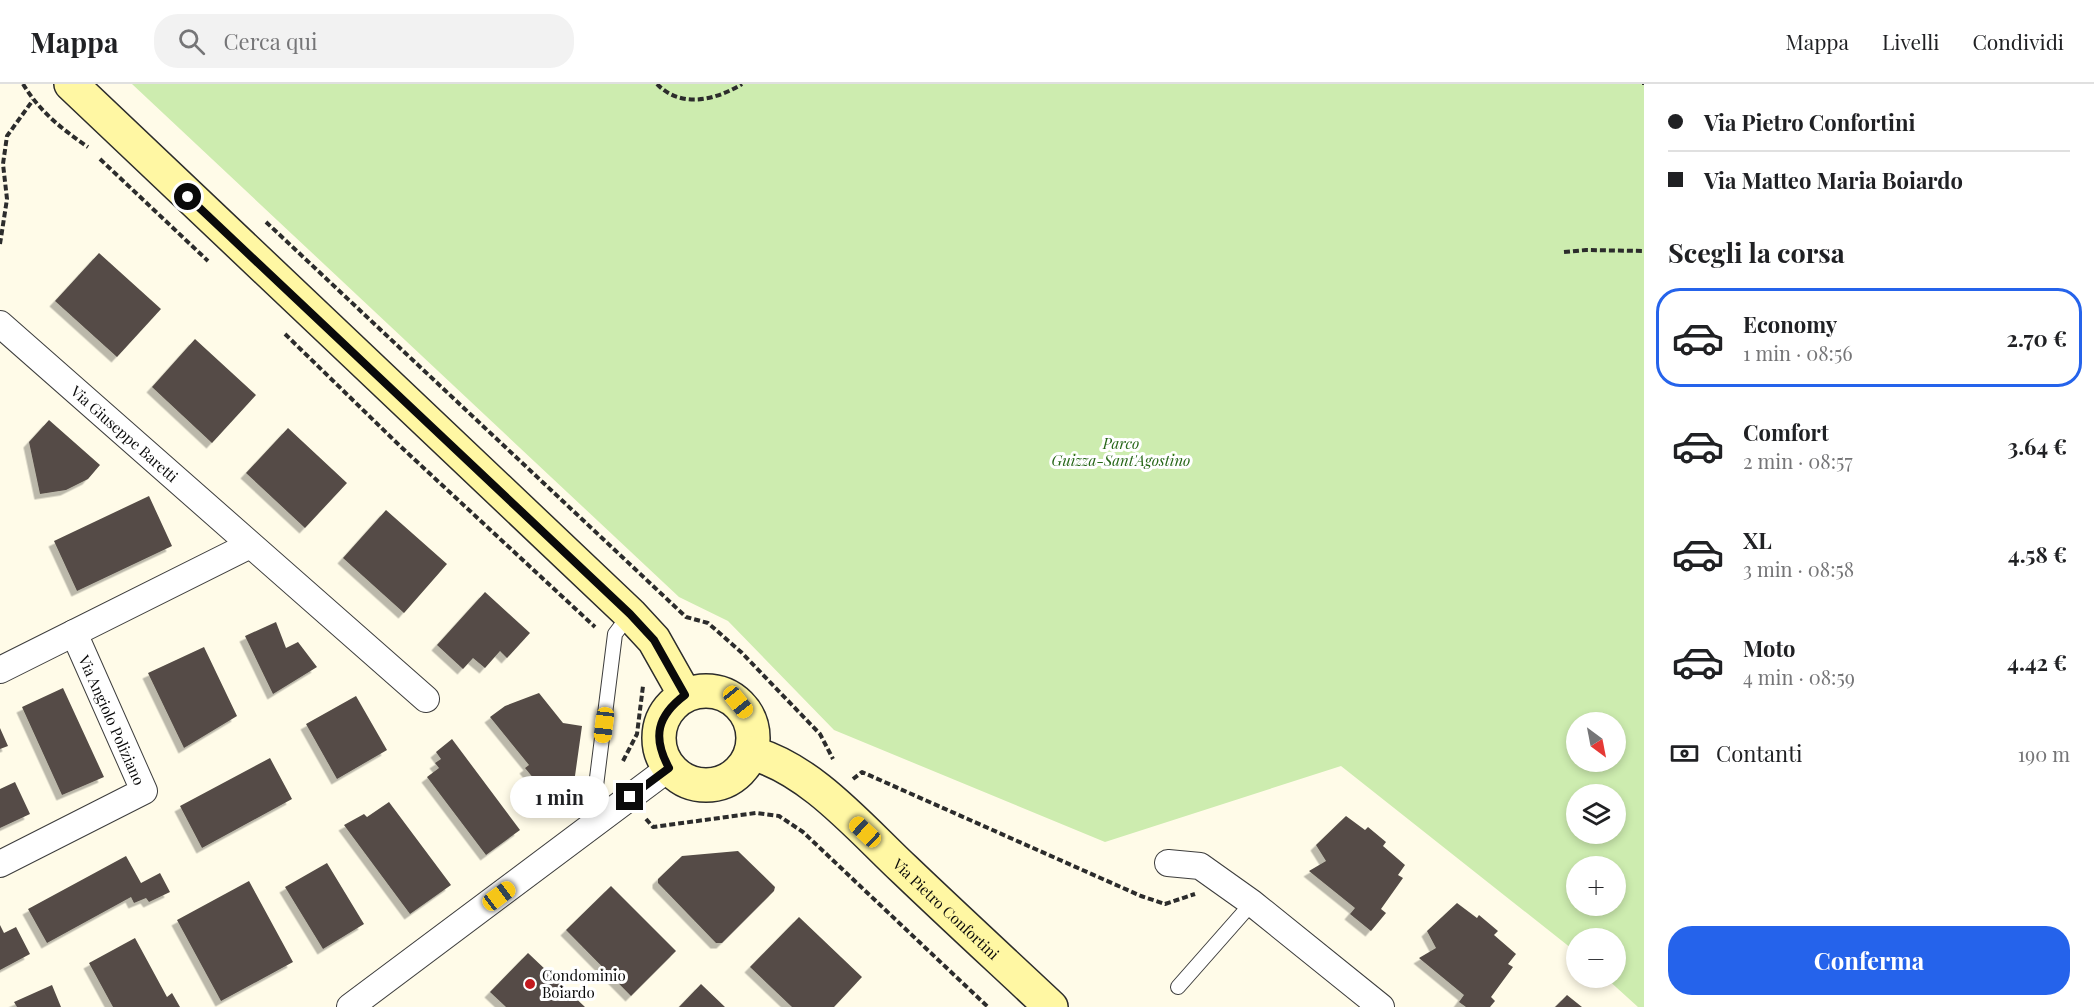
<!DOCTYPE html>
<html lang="it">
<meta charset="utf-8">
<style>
body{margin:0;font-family:"Playfair Display",serif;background:#f2f2f2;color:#202124;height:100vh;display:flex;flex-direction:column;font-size:22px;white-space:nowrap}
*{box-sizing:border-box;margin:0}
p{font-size:20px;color:#757577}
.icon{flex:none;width:33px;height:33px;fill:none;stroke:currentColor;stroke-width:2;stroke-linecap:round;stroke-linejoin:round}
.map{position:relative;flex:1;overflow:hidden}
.panel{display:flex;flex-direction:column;background:#fff;width:450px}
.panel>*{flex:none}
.top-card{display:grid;align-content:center;height:132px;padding:0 24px;background:#fff}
.needle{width:39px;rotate:148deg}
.controls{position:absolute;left:1566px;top:628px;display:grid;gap:12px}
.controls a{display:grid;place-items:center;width:60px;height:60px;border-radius:50%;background:#fff;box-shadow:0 3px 9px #0003;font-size:30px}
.end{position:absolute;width:27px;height:27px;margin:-14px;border:8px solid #0a0a0a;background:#fff;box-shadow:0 0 0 3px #fff}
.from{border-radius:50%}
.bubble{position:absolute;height:42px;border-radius:21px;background:#fff;box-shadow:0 3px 9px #0003;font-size:20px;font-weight:700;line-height:42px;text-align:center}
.car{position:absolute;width:18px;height:36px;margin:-18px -9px;border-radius:8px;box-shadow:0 0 4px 2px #0007;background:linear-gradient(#f5c518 24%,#345 0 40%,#f5c518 0 76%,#345 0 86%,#f5c518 0)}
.top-card b{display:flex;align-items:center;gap:21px;height:57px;font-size:22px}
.top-card b+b{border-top:2px solid #e0e0e0}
.top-card i{width:15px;height:15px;background:#202124}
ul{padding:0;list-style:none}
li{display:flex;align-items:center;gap:18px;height:99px;margin:0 12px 9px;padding:0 12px;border:3px solid transparent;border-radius:24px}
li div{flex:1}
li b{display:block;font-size:22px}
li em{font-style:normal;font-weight:700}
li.active{border-color:#2563eb}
li>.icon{width:54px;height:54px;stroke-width:1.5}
h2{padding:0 24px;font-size:27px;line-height:72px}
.pay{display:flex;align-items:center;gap:15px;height:66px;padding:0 24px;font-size:22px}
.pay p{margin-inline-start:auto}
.button{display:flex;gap:12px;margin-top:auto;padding:12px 24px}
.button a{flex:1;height:69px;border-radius:24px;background:#2563eb;color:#fff;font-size:24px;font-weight:700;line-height:69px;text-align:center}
header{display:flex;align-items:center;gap:36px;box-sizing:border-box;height:84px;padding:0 30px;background:#fff;border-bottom:2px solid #e0e0e0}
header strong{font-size:28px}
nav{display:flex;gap:33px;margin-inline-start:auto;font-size:21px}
.search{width:420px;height:54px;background:#f2f2f2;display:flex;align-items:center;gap:15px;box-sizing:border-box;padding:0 21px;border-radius:24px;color:#757577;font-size:22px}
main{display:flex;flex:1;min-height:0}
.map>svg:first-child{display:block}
.green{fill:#cdecaf;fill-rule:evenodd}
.building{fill:#544c46;filter:url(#shadow)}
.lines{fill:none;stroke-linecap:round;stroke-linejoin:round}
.lane-casing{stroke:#3d3d3d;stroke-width:16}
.street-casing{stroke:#3d3d3d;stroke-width:28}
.secondary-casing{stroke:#2c2c2c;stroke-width:36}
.path{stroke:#2c2c2c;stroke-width:4;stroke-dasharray:6 3;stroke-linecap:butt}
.lane{stroke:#fff;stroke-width:14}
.street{stroke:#fff;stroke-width:26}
.secondary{stroke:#fff7a3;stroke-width:33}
.route{stroke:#0a0a0a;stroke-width:8}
.poi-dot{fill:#c3191e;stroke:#fff;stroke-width:2}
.labels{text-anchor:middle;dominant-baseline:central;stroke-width:6;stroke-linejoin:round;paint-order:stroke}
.street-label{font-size:15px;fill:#0a0a0a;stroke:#fff}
.park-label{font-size:15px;font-style:italic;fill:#266617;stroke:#fff}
.poi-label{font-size:15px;fill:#0a0a0a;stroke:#fff;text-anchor:start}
</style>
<header>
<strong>Mappa</strong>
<div class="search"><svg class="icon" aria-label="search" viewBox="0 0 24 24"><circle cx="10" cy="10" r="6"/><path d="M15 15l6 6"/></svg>Cerca qui</div>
<nav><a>Mappa</a><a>Livelli</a><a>Condividi</a></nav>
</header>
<main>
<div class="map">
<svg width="1644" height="923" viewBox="0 0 1644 923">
<defs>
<filter id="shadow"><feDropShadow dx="-5.5" dy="5.5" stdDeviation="0" flood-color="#0004"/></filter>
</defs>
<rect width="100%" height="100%" fill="#fffbe8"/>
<path class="green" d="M132,0H1644V923H1638L1606,894H1616V855H1576V868L1341,682L1105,758L834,646L728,537L679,513ZM1576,639H1616V678H1576ZM1576,711H1616V750H1576ZM1576,783H1616V822H1576Z"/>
<path class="building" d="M99,169L161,225L117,273L55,217Z
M195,255L256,311L212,359L152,303Z
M49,336L100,381L88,395L66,406L40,410L29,358Z
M288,344L347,399L305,444L246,389Z
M149,412L172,462L77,507L54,457Z
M386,426L447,480L404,529L343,474Z
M485,508L530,549L507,574L500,567L485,584L473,574L463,585L437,561Z
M276,538L286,564L298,558L317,583L273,610L245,552Z
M204,563L237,632L184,664L148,589Z
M63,604L104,693L62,711L22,623Z
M539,609L563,639L582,642L574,699L553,718L525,684L529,681L490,633L505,622Z
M356,612L387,666L337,695L306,640Z
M0,644L8,662L0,665Z
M452,655L520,746L486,771L427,693L439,684L435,679L441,675L436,668Z
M270,674L292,715L202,764L180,722Z
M15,698L30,730L0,744V705Z
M389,718L451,801L410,830L344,741L364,730L367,733Z
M1346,732L1365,746L1368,743L1386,758L1383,762L1405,781L1398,791L1403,794L1381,825L1386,829L1371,847L1350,830L1355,824L1309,787L1326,777L1316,761Z
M738,767L775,803L774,807L722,859H716L658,799V795L682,772Z
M126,772L141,799L160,789L170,808L149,818L146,814L134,819L131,813L47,859L28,825Z
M327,779L364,840L323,865L285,803Z
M249,797L293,878L221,917L177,836Z
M611,802L676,867L631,912L566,846Z
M1457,819L1477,834L1479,831L1498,847L1494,851L1516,870L1508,880L1513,883L1491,913L1495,917L1490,923H1466L1459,918L1464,911L1419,874L1436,864L1427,847Z
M799,833L862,893L834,923H792L750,883Z
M0,841L4,849L16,843L30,870L0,886Z
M135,854L167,913L172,909L180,923H113L89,879Z
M528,869L585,923H506L490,908Z
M701,900L725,923H679Z
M52,901L61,923H17L14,918Z
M1567,911L1582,923H1555Z"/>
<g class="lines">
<defs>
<path id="lane" d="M608,729L595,710L615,550L630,530
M1178,903L1252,819"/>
<g id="street">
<path id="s1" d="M0,240L426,615"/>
<path d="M0,586L250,461"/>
<path d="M1168,779L1200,782L1252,819L1381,923"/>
<path d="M0,780L144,707L74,549"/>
<path d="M350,923L669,684"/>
</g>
<g id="secondary">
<path d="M71,0L630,530L654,556L685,611"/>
<circle cx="706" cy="654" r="47"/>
<path id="s2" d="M751,669C810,684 861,745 905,786C953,832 1002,877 1051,923"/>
</g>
</defs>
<use href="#lane" class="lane-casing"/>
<use href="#street" class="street-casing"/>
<use href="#secondary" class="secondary-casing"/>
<path class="path" d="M23,0C40,28 62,45 88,63
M657,0C681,25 716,16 742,0
M1644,0V1
M100,75L208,177
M266,138L686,533L708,539L741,568L820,650L833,675
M0,160L7,115L3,80L7,52L33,16
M1564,168L1586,166L1644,167
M285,250L400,362L595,543
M623,677L637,650L643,602
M853,695L862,688L1141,812L1165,820L1195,810
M646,735L653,743L756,729L779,732L803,748L988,923"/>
<use href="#lane" class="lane"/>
<use href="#street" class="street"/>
<use href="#secondary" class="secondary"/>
</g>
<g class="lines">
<path class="route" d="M188,113L630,530L654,556L685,611C657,632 652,653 669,684L630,713"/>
</g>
<circle class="poi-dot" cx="530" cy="900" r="6"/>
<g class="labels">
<g class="street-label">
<text stroke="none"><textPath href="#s1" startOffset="166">Via Giuseppe Baretti</textPath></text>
<text transform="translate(112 636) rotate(66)">Via Angiolo Poliziano</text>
<text stroke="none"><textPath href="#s2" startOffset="252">Via Pietro Confortini</textPath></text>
</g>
<g class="park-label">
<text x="1121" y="359">Parco<tspan x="1121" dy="17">Guizza-Sant'Agostino</tspan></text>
</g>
<g class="poi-label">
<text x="542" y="891">Condominio<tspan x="542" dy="17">Boiardo</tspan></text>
</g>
</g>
</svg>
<div class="controls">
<a><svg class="needle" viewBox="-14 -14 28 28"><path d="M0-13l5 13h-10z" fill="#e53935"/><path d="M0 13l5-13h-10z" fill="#757577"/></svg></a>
<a><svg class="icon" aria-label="layers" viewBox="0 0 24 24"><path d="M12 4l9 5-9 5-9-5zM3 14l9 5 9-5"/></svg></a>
<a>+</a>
<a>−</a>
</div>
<i class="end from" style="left:188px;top:113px"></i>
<i class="end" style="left:630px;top:713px"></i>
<div class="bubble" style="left:510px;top:692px;width:99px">1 min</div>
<i class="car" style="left:738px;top:618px;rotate:141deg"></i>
<i class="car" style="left:604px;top:641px;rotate:187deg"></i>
<i class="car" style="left:865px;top:748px;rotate:313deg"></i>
<i class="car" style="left:499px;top:812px;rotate:53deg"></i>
</div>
<section class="panel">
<div class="top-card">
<b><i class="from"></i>Via Pietro Confortini</b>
<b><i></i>Via Matteo Maria Boiardo</b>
</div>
<h2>Scegli la corsa</h2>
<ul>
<li class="active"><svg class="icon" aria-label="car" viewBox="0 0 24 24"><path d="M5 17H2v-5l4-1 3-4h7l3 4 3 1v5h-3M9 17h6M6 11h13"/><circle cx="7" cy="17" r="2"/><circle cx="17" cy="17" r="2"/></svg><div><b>Economy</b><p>1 min · 08:56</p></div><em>2.70 €</em></li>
<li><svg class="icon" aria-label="car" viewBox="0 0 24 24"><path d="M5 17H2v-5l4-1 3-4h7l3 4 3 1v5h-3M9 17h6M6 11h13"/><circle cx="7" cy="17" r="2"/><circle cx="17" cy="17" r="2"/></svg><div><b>Comfort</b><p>2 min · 08:57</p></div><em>3.64 €</em></li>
<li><svg class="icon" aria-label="car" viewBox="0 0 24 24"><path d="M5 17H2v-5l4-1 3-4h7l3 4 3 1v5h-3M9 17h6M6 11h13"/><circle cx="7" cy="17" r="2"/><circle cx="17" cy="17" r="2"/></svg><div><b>XL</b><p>3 min · 08:58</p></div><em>4.58 €</em></li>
<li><svg class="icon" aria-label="car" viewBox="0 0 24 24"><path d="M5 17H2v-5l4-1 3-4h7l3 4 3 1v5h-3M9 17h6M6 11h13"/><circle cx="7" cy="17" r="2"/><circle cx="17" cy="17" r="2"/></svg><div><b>Moto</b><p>4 min · 08:59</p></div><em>4.42 €</em></li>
</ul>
<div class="pay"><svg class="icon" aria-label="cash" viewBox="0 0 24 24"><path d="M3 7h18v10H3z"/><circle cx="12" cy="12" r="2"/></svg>Contanti<p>190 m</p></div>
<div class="button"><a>Conferma</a></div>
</section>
</main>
